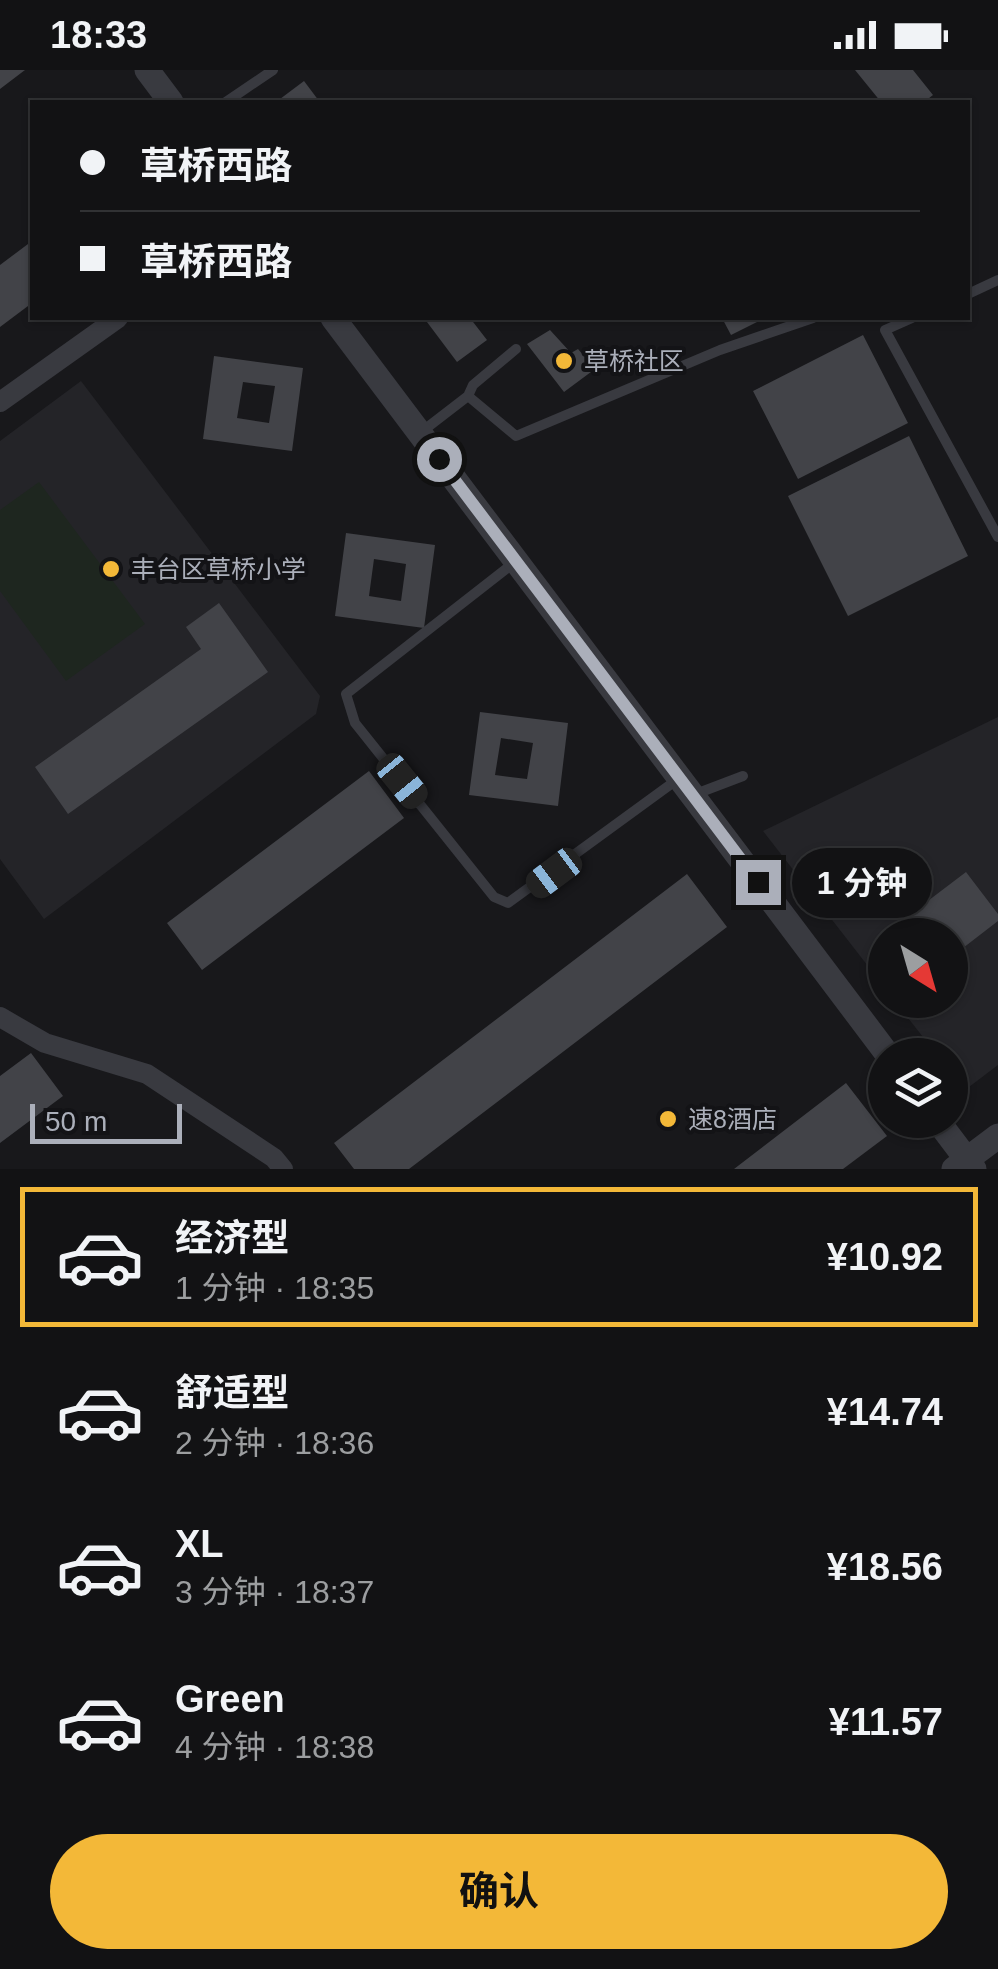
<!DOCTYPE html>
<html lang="zh">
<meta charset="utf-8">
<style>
body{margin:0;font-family:Arial,"Noto Sans SC",sans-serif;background:#1f2022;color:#f1f3f6;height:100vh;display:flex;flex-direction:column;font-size:38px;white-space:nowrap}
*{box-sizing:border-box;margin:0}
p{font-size:32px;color:#9c9ea0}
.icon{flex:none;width:55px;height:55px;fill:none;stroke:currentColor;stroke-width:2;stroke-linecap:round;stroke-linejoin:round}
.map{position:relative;height:1099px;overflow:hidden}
.details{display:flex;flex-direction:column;background:#121214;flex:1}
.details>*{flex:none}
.banner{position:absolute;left:30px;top:30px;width:940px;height:220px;border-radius:0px;box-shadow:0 2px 8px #0004,0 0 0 2px #313234;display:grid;align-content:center;height:220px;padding:0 50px;background:#121214}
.needle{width:65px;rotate:143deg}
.tools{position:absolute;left:868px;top:848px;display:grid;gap:20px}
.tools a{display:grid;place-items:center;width:100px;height:100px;border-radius:50%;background:#121214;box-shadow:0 2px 8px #0004,0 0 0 2px #313234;font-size:50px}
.scale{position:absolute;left:30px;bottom:25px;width:152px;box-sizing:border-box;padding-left:10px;border:5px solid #abafba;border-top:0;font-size:28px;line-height:35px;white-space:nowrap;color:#abafba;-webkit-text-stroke:8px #131316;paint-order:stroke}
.end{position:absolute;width:45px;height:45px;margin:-22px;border:12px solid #abafba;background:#111;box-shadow:0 0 0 5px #111}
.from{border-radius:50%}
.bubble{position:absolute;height:70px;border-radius:35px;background:#121214;box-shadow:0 2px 8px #0004,0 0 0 2px #313234;font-size:32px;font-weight:700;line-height:70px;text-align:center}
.car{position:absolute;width:30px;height:60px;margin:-30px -15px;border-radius:12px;box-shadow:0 0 8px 2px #0007;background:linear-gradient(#222 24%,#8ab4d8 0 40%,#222 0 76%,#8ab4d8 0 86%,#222 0)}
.banner b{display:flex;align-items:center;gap:35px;height:95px;font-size:38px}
.banner b+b{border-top:2px solid #313234}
.banner i{width:25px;height:25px;background:#f1f3f6}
ul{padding:18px 0 0;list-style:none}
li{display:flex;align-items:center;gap:30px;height:140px;margin:0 20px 15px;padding:0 30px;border:5px solid transparent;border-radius:0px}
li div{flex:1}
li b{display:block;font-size:38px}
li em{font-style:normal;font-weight:700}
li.on{border-color:#f3b838}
li>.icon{width:90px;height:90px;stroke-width:1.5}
.button{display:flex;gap:20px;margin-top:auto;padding:20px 50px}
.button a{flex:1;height:115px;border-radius:60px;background:#f3b838;color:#111;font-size:40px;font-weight:700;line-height:115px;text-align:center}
.status{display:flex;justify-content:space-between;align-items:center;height:70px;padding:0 50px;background:#121214;direction:ltr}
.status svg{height:28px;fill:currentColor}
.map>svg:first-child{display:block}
.built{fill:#242428}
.green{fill:#1e261f}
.building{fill:#424348;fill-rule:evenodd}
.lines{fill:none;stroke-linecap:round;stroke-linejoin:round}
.service{stroke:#393a40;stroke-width:10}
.minor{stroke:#393a40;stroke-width:20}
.tertiary{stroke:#393a40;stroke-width:25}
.route{stroke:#abafba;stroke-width:12}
.poi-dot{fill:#f3b838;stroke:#131316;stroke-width:4}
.labels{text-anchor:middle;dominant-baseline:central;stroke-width:8;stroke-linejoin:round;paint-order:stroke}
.poi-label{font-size:25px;fill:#abafba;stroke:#131316;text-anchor:start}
</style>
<div class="status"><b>18:33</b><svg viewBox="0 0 49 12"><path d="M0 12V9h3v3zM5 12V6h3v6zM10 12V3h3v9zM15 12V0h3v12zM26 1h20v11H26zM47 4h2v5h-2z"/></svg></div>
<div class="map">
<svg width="998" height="1099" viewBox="0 0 998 1099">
<rect width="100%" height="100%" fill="#18181b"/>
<path class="built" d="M81,311L320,626L316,644L44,849L0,789V371Z
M998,647V995L965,1020L950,1002V985H937L894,930H950V865H885V918L763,761Z"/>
<path class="green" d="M39,412L145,554L66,611L0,521V440Z"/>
<path class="building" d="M0,0H25L0,19Z
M855,0H913L933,25L924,32H881Z
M304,11L319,31L276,32Z
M32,171V233L0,257V195Z
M424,248H470L487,270L457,292Z
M722,248H765L731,265Z
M550,260L571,283L578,279L595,299L564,322L527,274Z
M863,265L908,353L798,409L753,321Z
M214,286L303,298L292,381L203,369ZM243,312L275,316L269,353L237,348Z
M909,366L968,486L848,546L788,426Z
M346,463L435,475L424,558L335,546ZM374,489L406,494L401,531L369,526Z
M219,533L268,602L68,744L35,697L201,579L186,557Z
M480,642L568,653L558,736L469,725ZM501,668L533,673L527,709L495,705Z
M369,701L404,748L202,900L167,853Z
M966,802L998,844V851L950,888V865H883Z
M687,804L727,857L409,1099H354L334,1073Z
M31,983L63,1026L0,1073V1006Z
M846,1013L887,1066L843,1099H734Z"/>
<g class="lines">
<path class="service" d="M226,32L273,0
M968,224L998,210
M912,248L885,260L998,467
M468,326L473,315L516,279
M420,363L468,326L516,366L720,280L813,248
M515,492L346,624L355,653L494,827L508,833L678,709
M693,725L743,706"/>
<path class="minor" d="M0,332L118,248
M0,947L45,973L147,1004L274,1088L283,1099"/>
<path class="tertiary" d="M147,0L171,32
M333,248L888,985
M937,1050L974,1099
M954,1099L998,1066"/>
</g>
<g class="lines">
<path class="route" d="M439,389L758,812"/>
</g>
<g class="poi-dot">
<circle cx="564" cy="291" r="10"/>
<circle cx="111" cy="499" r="10"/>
<circle cx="668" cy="1049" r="10"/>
</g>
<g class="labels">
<g class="poi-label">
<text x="584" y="291">草桥社区</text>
<text x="131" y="499">丰台区草桥小学</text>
<text x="688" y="1049">速8酒店</text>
</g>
</g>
</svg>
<div class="tools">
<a><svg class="needle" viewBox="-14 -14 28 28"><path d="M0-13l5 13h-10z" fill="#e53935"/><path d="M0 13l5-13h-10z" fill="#9c9ea0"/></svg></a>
<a><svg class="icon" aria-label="layers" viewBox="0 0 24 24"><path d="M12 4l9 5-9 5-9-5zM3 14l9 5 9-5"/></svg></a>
</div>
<div class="scale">50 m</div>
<i class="end from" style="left:439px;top:389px"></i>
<i class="end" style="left:758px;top:812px"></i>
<div class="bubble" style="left:792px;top:778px;width:140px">1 分钟</div>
<i class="car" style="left:402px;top:711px;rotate:141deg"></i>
<i class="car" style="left:554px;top:803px;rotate:233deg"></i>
<div class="banner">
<b><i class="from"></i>草桥西路</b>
<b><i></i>草桥西路</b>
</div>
</div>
<section class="details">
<ul>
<li class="on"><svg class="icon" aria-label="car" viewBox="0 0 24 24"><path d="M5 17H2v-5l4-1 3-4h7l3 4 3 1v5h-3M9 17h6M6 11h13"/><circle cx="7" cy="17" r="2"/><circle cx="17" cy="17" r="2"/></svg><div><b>经济型</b><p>1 分钟 · 18:35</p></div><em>¥10.92</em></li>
<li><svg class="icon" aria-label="car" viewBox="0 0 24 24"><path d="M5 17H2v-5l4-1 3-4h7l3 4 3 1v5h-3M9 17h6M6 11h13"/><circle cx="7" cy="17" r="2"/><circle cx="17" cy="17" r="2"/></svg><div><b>舒适型</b><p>2 分钟 · 18:36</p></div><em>¥14.74</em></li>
<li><svg class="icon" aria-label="car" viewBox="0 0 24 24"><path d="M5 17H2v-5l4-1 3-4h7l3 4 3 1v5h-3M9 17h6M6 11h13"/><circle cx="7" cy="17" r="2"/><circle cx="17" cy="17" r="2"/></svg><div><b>XL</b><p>3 分钟 · 18:37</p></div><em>¥18.56</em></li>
<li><svg class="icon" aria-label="car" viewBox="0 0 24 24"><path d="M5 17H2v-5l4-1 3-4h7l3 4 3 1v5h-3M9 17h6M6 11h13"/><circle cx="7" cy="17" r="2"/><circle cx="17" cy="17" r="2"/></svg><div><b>Green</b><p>4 分钟 · 18:38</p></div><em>¥11.57</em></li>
</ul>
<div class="button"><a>确认</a></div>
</section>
